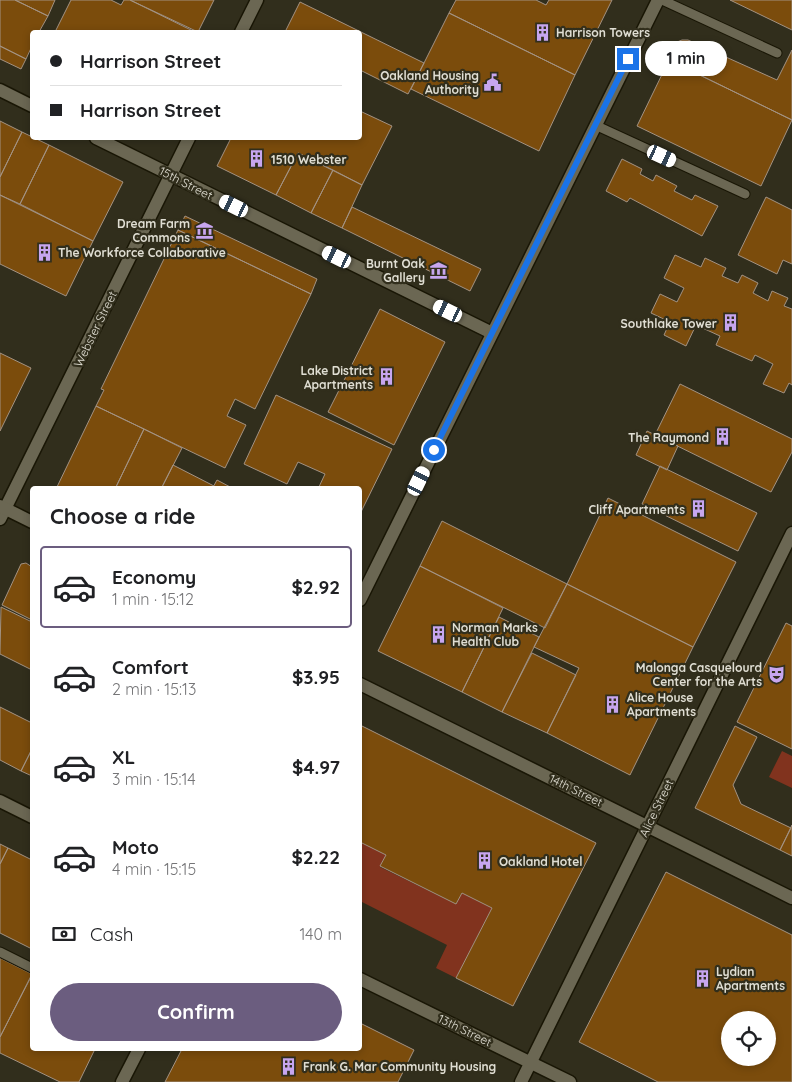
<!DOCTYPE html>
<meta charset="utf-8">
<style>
body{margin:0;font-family:Quicksand,sans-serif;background:#f2f2f2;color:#202124;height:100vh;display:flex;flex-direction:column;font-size:19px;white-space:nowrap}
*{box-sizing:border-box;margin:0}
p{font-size:16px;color:#757577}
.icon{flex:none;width:28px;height:28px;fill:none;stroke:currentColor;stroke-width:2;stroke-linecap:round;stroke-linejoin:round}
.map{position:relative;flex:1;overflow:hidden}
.drawer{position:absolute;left:30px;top:486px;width:332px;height:565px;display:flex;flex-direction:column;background:#fff;border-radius:5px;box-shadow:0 2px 8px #0003}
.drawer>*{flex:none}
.top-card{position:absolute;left:30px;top:30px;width:332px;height:110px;border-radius:5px;box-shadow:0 2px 8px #0003;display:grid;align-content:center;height:110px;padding:0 20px;background:#fff}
.fabs{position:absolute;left:721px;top:1011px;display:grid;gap:10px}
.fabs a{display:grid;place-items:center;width:55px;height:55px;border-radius:50%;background:#fff;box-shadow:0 2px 8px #0003;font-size:25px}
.end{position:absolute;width:22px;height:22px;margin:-11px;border:6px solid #1a73e8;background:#fff;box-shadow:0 0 0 2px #fff}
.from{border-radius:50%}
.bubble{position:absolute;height:35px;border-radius:18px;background:#fff;box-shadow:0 2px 8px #0003;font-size:16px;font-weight:700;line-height:35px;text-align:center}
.car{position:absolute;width:15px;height:30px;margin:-15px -8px;border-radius:6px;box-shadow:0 0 4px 1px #0007;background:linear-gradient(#fff 24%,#345 0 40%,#fff 0 76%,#345 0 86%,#fff 0)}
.top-card b{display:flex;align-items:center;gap:18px;height:48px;font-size:19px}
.top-card b+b{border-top:1px solid #e0e0e0}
.top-card i{width:12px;height:12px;background:#202124}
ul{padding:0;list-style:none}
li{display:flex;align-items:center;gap:15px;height:82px;margin:0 10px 8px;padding:0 10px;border:2px solid transparent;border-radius:5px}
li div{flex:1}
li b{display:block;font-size:19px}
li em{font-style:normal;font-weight:700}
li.current{border-color:#6b5d7f}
li>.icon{width:45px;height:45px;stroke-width:1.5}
h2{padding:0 20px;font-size:22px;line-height:60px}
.pay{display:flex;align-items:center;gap:12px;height:55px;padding:0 20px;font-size:19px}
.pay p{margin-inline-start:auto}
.primary-button{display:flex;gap:10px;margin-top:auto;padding:10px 20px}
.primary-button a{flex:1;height:58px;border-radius:30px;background:#6b5d7f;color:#fff;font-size:20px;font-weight:700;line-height:58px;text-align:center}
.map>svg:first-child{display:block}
.green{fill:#81331e}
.building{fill:#7b4c0c;stroke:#a39282;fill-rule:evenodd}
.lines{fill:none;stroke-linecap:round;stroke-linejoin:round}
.lane-casing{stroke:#191605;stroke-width:11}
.street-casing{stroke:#191605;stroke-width:15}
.secondary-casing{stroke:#191605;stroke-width:15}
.lane{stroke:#6b6753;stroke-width:9}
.street{stroke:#6b6753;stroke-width:12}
.secondary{stroke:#6b6753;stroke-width:12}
.route{stroke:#1a73e8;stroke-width:6}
.labels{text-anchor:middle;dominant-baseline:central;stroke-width:4.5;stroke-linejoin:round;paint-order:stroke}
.poi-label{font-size:12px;font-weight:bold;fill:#e0ded3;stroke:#312e1c;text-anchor:start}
.street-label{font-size:12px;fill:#e0ded3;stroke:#312e1c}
</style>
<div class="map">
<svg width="792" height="1082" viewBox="0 0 792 1082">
<rect width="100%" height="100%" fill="#312e1c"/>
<path class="green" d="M782,751L792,756V788L769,777Z
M360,842L386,855L380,867L456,904L462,893L492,908L456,978L436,968L447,945L360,901Z"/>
<path class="building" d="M0,0H15L48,16L39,32H32V46L26,59L0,46Z
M15,0H55L48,16Z
M71,0H111L121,5L124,0H130L195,32H55Z
M130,0H214L198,32Z
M456,0H536L546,5L549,0H612L575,75L449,13Z
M730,0H792V30Z
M300,2L424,63L408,94L360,70V32H285Z
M449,13L575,75L539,151L411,89Z
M682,40H688L777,80L792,50V120L669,60L677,42Z
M0,46L26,59L21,69L0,59Z
M669,60L792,120L761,186L637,126Z
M360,111L392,126L362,185L298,153L276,195L217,166L231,138H360Z
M0,121L22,132L0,177Z
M22,132L49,145L20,204L0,195V177Z
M49,145L123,182L93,241L20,204Z
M298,153L333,170L311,213L276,195Z
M622,159L642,169L640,174L653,181L656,175L677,186L674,191L692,200L695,195L718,206L702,236L630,198L627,202L606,191Z
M333,170L362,185L342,228L311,213Z
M0,195L93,241L66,296L0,264Z
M766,197L792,210V264L783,260L777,274L738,255Z
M352,207L481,269L470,291L342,228Z
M185,216L317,279L311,294L178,230Z
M178,230L311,294L255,409L235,399L227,416L246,425L225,468L96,406L104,390L101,389Z
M675,255L701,267L705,258L726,268L722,276L738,283L742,275L758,283L753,293L768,301L772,291L788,298L784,306L792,309V385L789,383L784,393L763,384L773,364L755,355L752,361L716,345L720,336L696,325L686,346L664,335L670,322L651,313L660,294L677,302L684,288L664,278Z
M380,309L445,342L394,445L328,412Z
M0,353L31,368L0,431Z
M680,384L792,439V452L771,492L655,435Z
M276,395L392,449L360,514V489H318L325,474L298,462L287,484L244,464Z
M96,406L144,429L115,489H56Z
M144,429L182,448L161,489H115Z
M647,431L678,446L667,470L636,455Z
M173,465L214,486L212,489H161Z
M660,466L757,513L738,551L642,504Z
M217,480L234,489H212Z
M608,498L736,562L693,647L567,584Z
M442,521L567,584L545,628L420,566Z
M26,563L32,567V620L2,605L21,564Z
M420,566L503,608L462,692L378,651Z
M567,584L693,647L630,775L547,733L579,668L534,647Z
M1,607L32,622V670L0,654Z
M499,617L539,637L502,712L462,692Z
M786,623L792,626V749L737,722Z
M532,653L576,675L547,733L502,712Z
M0,707L32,723V749L21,771L0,760Z
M360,725L596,843L513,1006L456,978L492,908L462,893L456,904L380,866L386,855L360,842Z
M735,726L757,737L733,785L741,804L791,828L780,850L695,808Z
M32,749V776L21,771Z
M792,825V856L780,850Z
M0,844L8,848L0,864Z
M8,848L32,860V949L0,933V864Z
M666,872L792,935V1082H658L579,1042ZM730,1020H768V1058H730Z
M0,958L32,974L0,1037Z
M32,975V1049H95L79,1082H60L0,1053V1037Z
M360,1023L414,1050L398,1082H165L182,1049H360Z"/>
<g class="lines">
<defs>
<path id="lane" d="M662,0L777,53
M595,125L745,194
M0,952L32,968"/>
<path id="street" d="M241,32L257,0
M0,90L32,106
M96,138L492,333
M0,519L189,138
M0,801L32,817
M360,979L570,1082
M521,1082L792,533"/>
<path id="secondary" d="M0,506L32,522
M360,600L658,0
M360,684L792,898
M122,1082L139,1049"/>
</defs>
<use href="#lane" class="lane-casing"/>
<use href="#street" class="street-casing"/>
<use href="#secondary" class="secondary-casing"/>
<use href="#lane" class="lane"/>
<use href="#street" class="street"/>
<use href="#secondary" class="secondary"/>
</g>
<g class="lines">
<path class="route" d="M434,450L628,59"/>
</g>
<defs>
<symbol id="building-bare" viewBox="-9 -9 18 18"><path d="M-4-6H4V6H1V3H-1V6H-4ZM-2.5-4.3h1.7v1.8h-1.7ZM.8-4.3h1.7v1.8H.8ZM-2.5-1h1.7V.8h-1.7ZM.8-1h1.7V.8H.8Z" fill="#c7a6ef" stroke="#312e1c" stroke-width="2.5" paint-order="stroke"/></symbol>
<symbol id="civic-bare" viewBox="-9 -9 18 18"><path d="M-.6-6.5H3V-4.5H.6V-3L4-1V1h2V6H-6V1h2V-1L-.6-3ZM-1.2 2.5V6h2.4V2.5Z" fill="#c7a6ef" stroke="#312e1c" stroke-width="2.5" paint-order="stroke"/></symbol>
<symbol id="museum-bare" viewBox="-9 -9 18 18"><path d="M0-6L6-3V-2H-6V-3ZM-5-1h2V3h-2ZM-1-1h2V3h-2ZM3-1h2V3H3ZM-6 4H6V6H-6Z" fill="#c7a6ef" stroke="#312e1c" stroke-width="2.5" paint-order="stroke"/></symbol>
<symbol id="theatre-bare" viewBox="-9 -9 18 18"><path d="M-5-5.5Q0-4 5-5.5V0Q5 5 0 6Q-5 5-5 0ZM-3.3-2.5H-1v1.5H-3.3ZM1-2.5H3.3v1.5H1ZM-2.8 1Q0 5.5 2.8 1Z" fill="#c7a6ef" stroke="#312e1c" stroke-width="2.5" paint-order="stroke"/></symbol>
</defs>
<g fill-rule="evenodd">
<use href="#building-bare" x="530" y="20" width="25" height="25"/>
<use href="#civic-bare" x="480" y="70" width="25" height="25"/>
<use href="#building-bare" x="244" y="146" width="25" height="25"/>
<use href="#museum-bare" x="192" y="218" width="25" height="25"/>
<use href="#building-bare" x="32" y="240" width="25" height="25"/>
<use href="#museum-bare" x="426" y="258" width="25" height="25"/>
<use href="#building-bare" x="718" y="310" width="25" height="25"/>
<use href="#building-bare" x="374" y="364" width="25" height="25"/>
<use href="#building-bare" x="710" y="424" width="25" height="25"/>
<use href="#building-bare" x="686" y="496" width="25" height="25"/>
<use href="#building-bare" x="426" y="622" width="25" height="25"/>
<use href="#theatre-bare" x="764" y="662" width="25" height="25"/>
<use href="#building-bare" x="600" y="692" width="25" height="25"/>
<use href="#building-bare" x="472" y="848" width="25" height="25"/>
<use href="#building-bare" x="690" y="966" width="25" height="25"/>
<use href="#building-bare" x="276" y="1054" width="25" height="25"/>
</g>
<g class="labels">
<g class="poi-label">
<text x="556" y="32">Harrison Towers</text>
<text x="479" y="75" text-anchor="end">Oakland Housing<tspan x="479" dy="14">Authority</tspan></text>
<text x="271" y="159">1510 Webster</text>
<text x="190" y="223" text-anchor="end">Dream Farm<tspan x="190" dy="14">Commons</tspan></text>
<text x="58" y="252">The Workforce Collaborative</text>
<text x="425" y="263" text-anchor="end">Burnt Oak<tspan x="425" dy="14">Gallery</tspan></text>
<text x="717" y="323" text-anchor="end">Southlake Tower</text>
<text x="373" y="370" text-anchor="end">Lake District<tspan x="373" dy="14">Apartments</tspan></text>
<text x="709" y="437" text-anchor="end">The Raymond</text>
<text x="685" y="509" text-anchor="end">Cliff Apartments</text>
<text x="452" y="627">Norman Marks<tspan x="452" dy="14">Health Club</tspan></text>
<text x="762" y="667" text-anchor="end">Malonga Casquelourd<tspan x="762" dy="14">Center for the Arts</tspan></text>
<text x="627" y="697">Alice House<tspan x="627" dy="14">Apartments</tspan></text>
<text x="499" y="861">Oakland Hotel</text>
<text x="716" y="971">Lydian<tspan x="716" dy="14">Apartments</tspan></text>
<text x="303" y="1066">Frank G. Mar Community Housing</text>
</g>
<g class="street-label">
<text transform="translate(186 183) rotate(27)">15th Street</text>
<text transform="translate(95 329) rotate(-64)">Webster Street</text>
<text transform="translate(576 790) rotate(26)">14th Street</text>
<text transform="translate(656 808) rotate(-64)">Alice Street</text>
<text transform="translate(465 1030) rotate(26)">13th Street</text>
</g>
</g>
</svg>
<div class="fabs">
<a><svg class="icon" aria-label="locate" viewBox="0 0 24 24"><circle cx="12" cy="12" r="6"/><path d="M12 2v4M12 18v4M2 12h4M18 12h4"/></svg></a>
</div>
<i class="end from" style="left:434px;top:450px"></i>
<i class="end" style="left:628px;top:59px"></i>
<div class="bubble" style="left:645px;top:41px;width:82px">1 min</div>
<i class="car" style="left:662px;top:156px;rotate:115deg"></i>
<i class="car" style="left:234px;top:206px;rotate:296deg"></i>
<i class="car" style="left:337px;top:257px;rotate:296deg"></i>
<i class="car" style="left:448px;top:311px;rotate:296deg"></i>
<i class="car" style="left:419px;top:481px;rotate:26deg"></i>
<div class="top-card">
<b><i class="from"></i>Harrison Street</b>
<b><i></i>Harrison Street</b>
</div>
<section class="drawer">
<h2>Choose a ride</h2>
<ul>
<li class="current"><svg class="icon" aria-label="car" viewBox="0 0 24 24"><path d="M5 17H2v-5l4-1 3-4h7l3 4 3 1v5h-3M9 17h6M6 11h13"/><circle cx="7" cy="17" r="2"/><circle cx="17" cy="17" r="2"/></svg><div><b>Economy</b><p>1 min · 15:12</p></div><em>$2.92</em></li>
<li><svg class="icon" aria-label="car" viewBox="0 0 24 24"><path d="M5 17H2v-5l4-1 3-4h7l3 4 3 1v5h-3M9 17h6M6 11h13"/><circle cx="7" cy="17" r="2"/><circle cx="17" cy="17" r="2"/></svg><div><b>Comfort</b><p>2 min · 15:13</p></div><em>$3.95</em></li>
<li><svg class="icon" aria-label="car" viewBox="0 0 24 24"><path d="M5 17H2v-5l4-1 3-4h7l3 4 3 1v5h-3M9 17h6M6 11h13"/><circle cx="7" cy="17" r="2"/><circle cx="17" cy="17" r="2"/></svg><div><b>XL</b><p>3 min · 15:14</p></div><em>$4.97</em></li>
<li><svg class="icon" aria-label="car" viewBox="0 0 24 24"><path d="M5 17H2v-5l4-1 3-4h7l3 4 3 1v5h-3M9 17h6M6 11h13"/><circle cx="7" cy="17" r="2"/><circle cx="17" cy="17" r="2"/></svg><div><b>Moto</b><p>4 min · 15:15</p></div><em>$2.22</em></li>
</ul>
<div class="pay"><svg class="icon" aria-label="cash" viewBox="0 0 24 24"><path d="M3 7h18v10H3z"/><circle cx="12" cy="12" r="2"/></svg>Cash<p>140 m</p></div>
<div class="primary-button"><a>Confirm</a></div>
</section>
</div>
